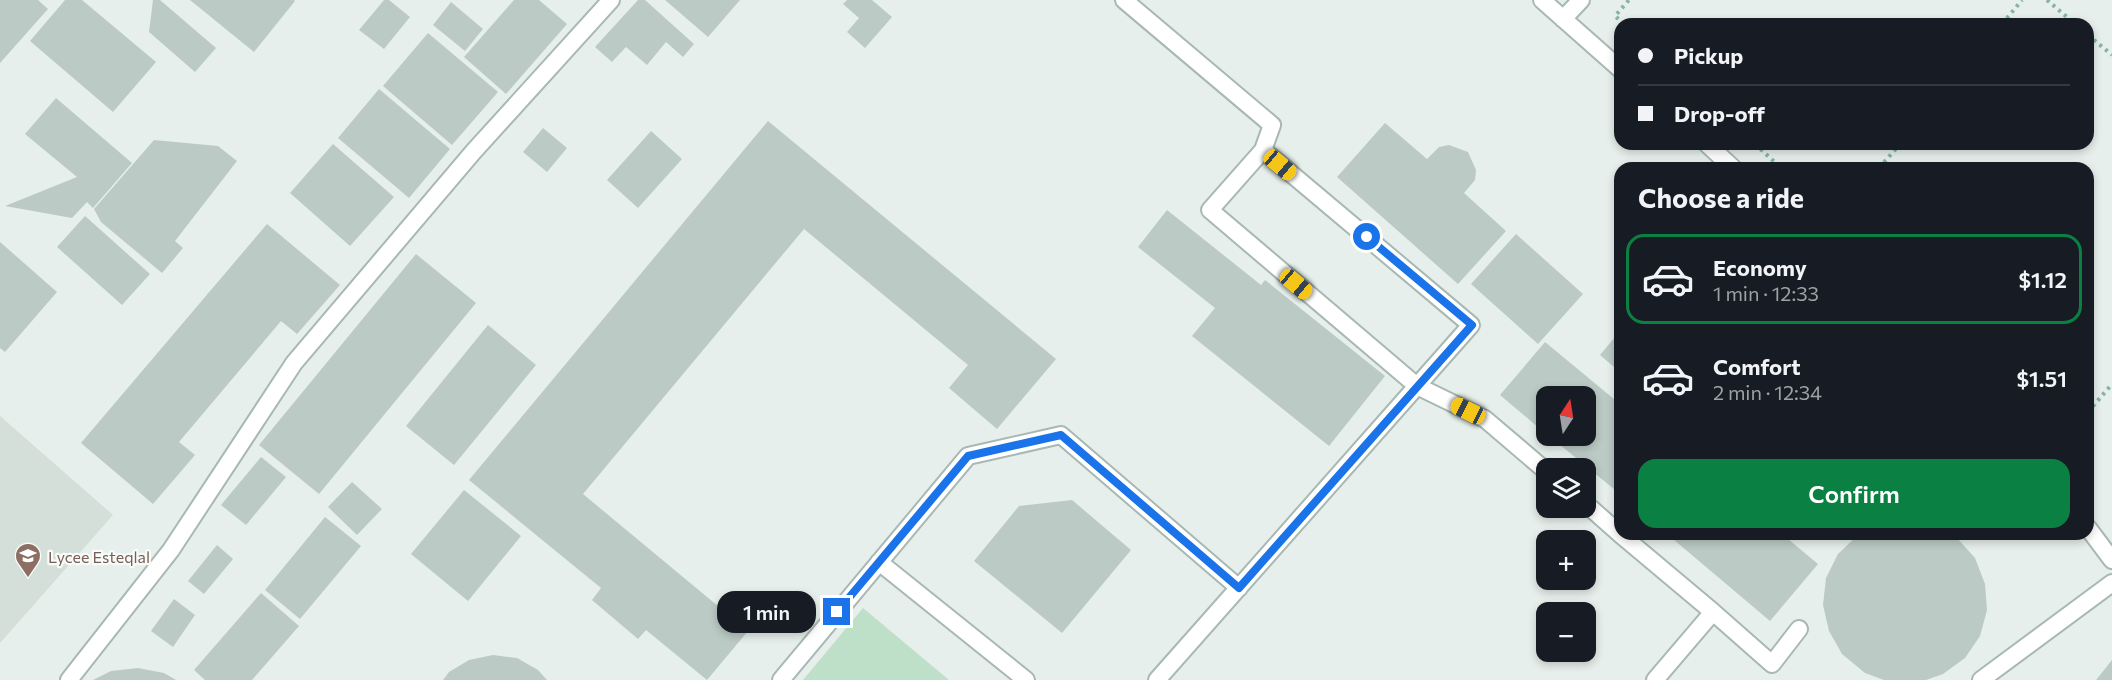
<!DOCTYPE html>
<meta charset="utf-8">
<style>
body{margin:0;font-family:Commissioner,sans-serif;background:#242831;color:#f1f3f6;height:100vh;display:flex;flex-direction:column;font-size:22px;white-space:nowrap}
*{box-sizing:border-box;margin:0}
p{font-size:20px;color:#9ea1a6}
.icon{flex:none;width:33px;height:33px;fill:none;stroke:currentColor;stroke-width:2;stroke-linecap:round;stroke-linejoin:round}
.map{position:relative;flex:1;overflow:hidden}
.sheet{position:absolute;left:1614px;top:162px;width:480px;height:378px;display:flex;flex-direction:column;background:#171b24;border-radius:18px;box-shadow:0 3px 9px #0003}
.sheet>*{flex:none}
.hud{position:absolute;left:1614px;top:18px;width:480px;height:132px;border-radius:18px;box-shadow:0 3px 9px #0003;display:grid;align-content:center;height:132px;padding:0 24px;background:#171b24}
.needle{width:39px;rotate:12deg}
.buttons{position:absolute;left:1536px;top:386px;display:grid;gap:12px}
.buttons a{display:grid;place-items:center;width:60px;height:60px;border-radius:12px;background:#171b24;box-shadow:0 3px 9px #0003;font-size:30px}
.end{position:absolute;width:27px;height:27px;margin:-14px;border:8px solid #1a73e8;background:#fff;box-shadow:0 0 0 3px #fff}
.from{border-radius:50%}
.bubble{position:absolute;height:42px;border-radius:18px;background:#171b24;box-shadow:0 3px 9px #0003;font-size:20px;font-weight:600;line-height:42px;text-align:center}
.car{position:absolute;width:18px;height:36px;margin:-18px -9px;border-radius:8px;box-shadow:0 0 4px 2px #0007;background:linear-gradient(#f5c518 24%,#345 0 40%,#f5c518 0 76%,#345 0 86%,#f5c518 0)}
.hud b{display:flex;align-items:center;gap:21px;height:57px;font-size:22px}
.hud b+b{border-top:2px solid #363941}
.hud i{width:15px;height:15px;background:#f1f3f6}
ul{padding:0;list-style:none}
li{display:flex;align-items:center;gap:18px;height:90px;margin:0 12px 9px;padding:0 12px;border:3px solid transparent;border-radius:18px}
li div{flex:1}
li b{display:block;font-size:22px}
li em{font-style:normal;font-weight:600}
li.current{border-color:#0b8043}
li>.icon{width:54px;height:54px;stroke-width:1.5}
h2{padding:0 24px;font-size:27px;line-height:72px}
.action{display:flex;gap:12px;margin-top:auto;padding:12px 24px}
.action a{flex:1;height:69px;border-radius:18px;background:#0b8043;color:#fff;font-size:24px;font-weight:600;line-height:69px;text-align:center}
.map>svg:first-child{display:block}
.built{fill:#d4dfda}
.green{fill:#bfe0c8}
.building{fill:#bbcac4}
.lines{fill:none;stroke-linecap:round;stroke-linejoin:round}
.lane-casing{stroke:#a8b8b2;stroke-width:20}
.path{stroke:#86b3a5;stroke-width:4;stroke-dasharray:3 4.5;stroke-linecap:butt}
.lane{stroke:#fff;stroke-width:16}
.route{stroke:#1a73e8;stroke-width:8}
.labels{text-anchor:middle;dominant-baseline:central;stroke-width:4.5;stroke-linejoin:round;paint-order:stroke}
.education-label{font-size:16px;fill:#785e54;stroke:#f7fbf9;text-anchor:start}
</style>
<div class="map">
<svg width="2112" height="680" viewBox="0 0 2112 680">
<rect width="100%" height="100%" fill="#e6efeb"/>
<path class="built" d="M0,416L113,515L0,643Z"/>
<path class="green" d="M863,608L949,680H803Z"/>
<path class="building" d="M0,0H38L48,9L0,63Z
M65,0H82L156,62L113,112L30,41Z
M153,0H160L216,48L195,72L149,32Z
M190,0H294L295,1L254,52Z
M384,0H389L410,17L384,49L359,30Z
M514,0H539L567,24L506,94L464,57Z
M638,0H645L694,44L683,57L666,42L647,65L626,47L612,62L595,47Z
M665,0H740L708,37Z
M847,0H872L892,17L865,48L847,32L859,18L843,4Z
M451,2L483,29L465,51L433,25Z
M428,33L498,92L452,145L383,86Z
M379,89L450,149L409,198L338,138Z
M56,98L132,163L93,208L87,202L72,218L5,206L77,177L25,134Z
M768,121L1056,359L997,429L949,388L968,365L804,229L583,494L748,631L707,680L646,630L638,639L592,600L601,588L469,480Z
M1385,123L1427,159L1439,147L1449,145L1468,152L1476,170L1475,180L1464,193L1506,231L1458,284L1337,177Z
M543,128L567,148L547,172L523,152Z
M651,131L682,159L638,208L607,180Z
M154,140L218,146L237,161L175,241L183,248L162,273L101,222L94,209Z
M333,144L394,197L350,246L290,193Z
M1167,210L1261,285L1265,280L1385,376L1329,446L1192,336L1215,308L1138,247Z
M85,216L150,274L122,305L57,247Z
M267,224L340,285L297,334L281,321L179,442L195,455L153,504L81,443Z
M1516,234L1583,294L1538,344L1471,284Z
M0,242L57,292L5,352L0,348Z
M416,254L476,303L319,494L259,445Z
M488,325L536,365L454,465L406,426Z
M1620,331V372L1600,355Z
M1545,342L1620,404V494L1548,435H1586V396H1546V434L1500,395Z
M261,457L286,477L246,525L221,505Z
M352,482L382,509L357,535L328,507Z
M464,490L521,536L468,601L411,554Z
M1072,500L1131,550L1062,633L974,561L1019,506Z
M325,517L361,546L300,619L265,590Z
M1667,534H1782L1818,564L1770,621Z
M1859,534H1950L1957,538L1975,558L1985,584L1987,610L1980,636L1965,658L1943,674L1926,680H1884L1865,673L1842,654L1829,631L1823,605L1826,578L1838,554Z
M217,545L233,559L204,594L188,581Z
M261,593L299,626L252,680H205L194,670Z
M174,599L195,615L173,647L151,631Z
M493,655L517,658L538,670L547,680H443L449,672L469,660Z
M2112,660V680H2096Z
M138,668L164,673L176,680H93L111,671Z"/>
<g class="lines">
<defs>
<path id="lane" d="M1124,0L1272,125L1263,150L1471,325L1157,680
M1542,0L1620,69
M1563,19L1581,0
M1707,144L1733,168
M1263,150L1210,210L1417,386L1485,419L1546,471
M1586,504L1620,534
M2088,528L2112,560
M1620,534L1713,612L1655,680
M879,562L1026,680
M1713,612L1772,664L1799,629
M69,680L171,550L294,363L474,151L611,0
M781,680L968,456L1061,435L1239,588
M1981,680L2112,583"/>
</defs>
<use href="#lane" class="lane-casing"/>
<path class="path" d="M2047,0L2075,24
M1624,24L1615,16L1629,0
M2002,24L2022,0
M2088,35L2112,55
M1755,144L1781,168
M1879,168L1900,144
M2088,412L2112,384"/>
<use href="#lane" class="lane"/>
</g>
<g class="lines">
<path class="route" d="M837,612L968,456L1061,435L1239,588L1472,325L1367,237"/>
</g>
<defs>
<symbol id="school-pin" viewBox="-11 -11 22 30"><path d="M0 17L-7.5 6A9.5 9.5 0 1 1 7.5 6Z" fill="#8d6e63" stroke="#f7fbf9"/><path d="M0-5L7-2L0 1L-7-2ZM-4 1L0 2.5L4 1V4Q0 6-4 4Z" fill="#fff"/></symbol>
</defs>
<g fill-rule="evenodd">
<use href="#school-pin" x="13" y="541" width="30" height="40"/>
</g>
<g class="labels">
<g class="education-label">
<text x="48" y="556">Lycee Esteqlal</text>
</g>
</g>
</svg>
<div class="buttons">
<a><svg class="needle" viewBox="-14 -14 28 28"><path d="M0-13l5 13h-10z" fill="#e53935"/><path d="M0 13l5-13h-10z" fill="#9ea1a6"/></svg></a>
<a><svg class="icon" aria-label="layers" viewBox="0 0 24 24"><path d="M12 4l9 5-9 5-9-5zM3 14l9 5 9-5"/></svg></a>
<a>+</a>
<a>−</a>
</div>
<i class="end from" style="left:1367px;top:237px"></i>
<i class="end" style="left:837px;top:612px"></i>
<div class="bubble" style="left:717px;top:591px;width:99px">1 min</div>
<i class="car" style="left:1280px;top:165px;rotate:130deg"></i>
<i class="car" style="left:1296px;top:284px;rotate:130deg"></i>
<i class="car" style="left:1468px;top:411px;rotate:296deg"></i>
<div class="hud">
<b><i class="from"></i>Pickup</b>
<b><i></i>Drop-off</b>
</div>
<section class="sheet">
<h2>Choose a ride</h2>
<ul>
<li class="current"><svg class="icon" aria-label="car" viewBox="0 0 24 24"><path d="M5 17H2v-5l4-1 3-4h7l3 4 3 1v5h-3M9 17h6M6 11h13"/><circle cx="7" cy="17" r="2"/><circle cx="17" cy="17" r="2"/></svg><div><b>Economy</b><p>1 min · 12:33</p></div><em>$1.12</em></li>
<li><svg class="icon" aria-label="car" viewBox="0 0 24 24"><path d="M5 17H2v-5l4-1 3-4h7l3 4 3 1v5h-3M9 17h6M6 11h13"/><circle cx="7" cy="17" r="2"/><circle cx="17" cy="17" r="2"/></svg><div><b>Comfort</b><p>2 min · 12:34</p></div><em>$1.51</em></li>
</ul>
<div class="action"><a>Confirm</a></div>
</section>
</div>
